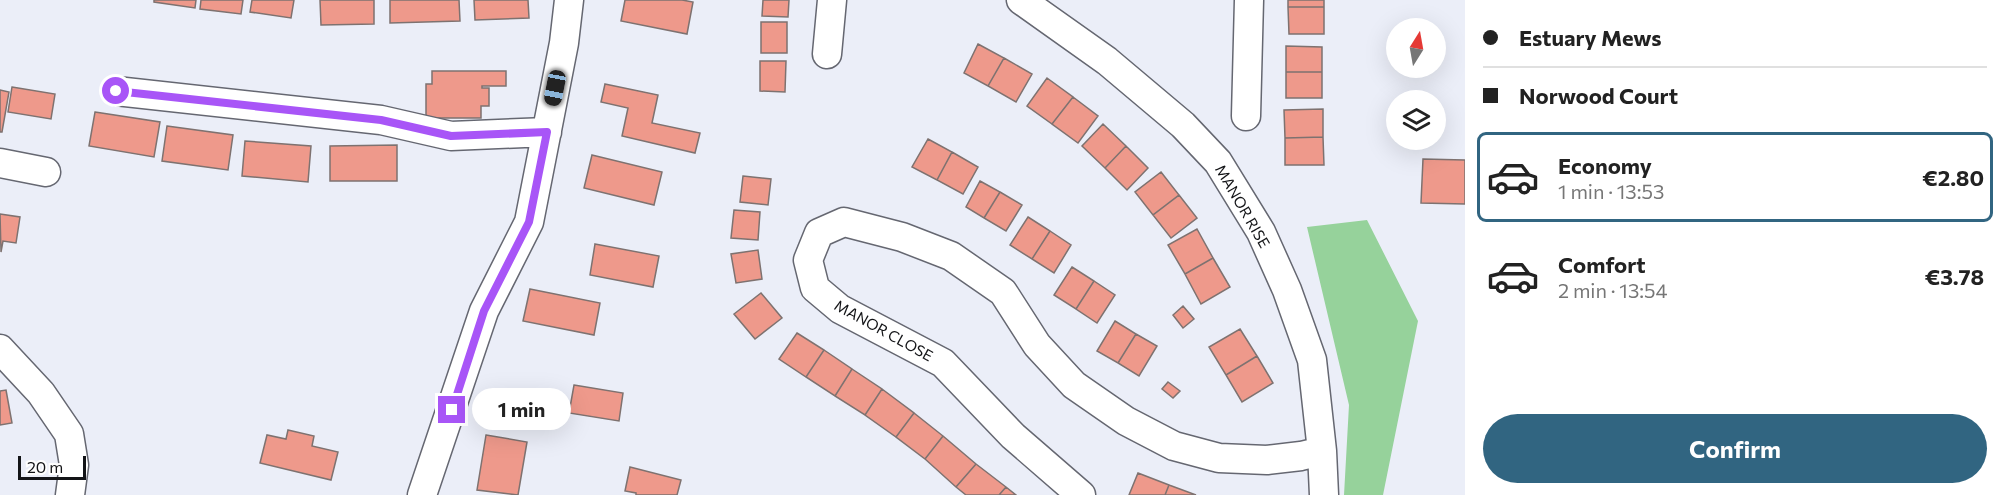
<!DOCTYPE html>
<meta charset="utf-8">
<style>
body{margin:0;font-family:Commissioner,sans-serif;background:#f6f6f6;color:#222;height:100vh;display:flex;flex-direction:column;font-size:22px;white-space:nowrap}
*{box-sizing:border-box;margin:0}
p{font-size:20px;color:#767676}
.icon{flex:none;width:33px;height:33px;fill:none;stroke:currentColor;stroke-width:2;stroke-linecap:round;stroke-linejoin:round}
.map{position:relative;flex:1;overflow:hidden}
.details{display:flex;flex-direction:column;background:#fff;width:540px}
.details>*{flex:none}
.banner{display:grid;align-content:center;height:132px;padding:0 18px;background:#fff}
.needle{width:39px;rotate:11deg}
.tools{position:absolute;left:1386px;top:18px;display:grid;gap:12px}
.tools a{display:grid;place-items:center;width:60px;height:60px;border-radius:50%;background:#fff;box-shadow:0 6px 24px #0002;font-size:30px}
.scale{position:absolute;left:18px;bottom:15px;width:68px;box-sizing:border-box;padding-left:6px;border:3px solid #131417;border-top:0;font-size:16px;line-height:21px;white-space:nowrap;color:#131417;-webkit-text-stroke:4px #fff;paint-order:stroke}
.end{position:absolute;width:27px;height:27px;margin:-14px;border:8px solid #a855f7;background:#fff;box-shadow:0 0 0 3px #fff}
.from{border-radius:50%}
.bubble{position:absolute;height:42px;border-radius:21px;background:#fff;box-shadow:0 6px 24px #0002;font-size:20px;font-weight:700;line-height:42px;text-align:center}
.car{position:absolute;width:18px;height:36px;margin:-18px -9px;border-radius:8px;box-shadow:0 0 4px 2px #0007;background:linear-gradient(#222 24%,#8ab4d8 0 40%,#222 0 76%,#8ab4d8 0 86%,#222 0)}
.banner b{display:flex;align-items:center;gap:21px;height:57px;font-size:22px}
.banner b+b{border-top:2px solid #e0e0e0}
.banner i{width:15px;height:15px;background:#222}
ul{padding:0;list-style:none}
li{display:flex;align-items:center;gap:18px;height:90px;margin:0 12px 9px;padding:0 6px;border:3px solid transparent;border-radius:9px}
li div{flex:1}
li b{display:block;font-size:22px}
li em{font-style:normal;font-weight:700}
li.current{border-color:#316581}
li>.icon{width:54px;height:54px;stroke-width:1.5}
.primary-button{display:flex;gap:12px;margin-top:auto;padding:12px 18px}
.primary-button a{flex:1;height:69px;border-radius:36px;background:#316581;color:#fff;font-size:24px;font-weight:700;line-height:69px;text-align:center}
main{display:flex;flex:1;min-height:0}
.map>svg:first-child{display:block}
.green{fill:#96d29b}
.building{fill:#ee998b;stroke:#7e7270;stroke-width:1.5}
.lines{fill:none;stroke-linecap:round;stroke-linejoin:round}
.minor-casing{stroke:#656771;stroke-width:31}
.minor{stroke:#fff;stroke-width:28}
.route{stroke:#a855f7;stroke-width:8}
.labels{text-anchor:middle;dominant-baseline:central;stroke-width:4.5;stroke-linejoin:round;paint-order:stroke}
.street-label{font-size:15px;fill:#131417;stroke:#fff}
</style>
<main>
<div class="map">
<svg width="1465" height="495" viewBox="0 0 1465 495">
<rect width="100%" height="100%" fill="#ebeef8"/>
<path class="green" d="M1367,220L1418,321L1383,495H1344L1349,405L1307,227Z"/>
<path class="building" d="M154,0H196L195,8L154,2Z
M201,0H243L241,14L200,9Z
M252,0H294L291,18L250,12Z
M320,0H374V24L321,25Z
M390,0H459L460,21L390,23Z
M474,0H528L529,18L475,20Z
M625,0H682L693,2L687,34L621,21Z
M763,0H789L788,17L762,16Z
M1288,0H1324V7H1288Z
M1288,7H1324V34H1289Z
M761,22H787V53H761Z
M978,44L1004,58L988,86L964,73Z
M1286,46L1322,47V72H1286Z
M1004,58L1032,74L1016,102L988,86Z
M760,61H786L785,92L760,91Z
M432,71H506V86H482V88H489V106H481V118H426V84H432Z
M1286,72H1322V98H1286Z
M1047,78L1073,97L1052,124L1027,106Z
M605,84L658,95L652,123L700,133L695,153L622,136L628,108L601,102Z
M12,87L55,94L51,119L8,112Z
M0,90L9,92L2,132H0Z
M1073,97L1098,116L1078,143L1052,124Z
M1323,109V137L1285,138L1284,110Z
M95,112L160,122L154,157L89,146Z
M1103,124L1126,146L1105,168L1082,146Z
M167,126L233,135L228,170L162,161Z
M1323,137L1324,165H1285V138Z
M928,139L952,152L937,180L912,167Z
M245,141L311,146L308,182L242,176Z
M397,145V181H330V146Z
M1126,146L1148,168L1127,190L1105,168Z
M952,152L978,167L963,194L937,180Z
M592,155L662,172L654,205L584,188Z
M1423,159L1465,160V204L1421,203Z
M1161,172L1179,195L1153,215L1135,192Z
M743,176L771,179L768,205L740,202Z
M980,181L1000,192L984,218L966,207Z
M1000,192L1022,205L1006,231L984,218Z
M1179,195L1197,218L1171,238L1153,215Z
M734,210L760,212L758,240L731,238Z
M0,214L20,217L16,243L3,241L1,252Z
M1028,217L1050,231L1032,259L1010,245Z
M1197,229L1213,258L1185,274L1168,245Z
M1050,231L1071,245L1054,273L1032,259Z
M595,244L659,256L653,287L590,275Z
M758,250L762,279L736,283L731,254Z
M1213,258L1230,287L1201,304L1185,274Z
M1072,267L1094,281L1076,309L1054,295Z
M1094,281L1115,295L1097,323L1076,309Z
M530,289L600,303L594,335L523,321Z
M761,293L782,318L755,339L734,314Z
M1183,306L1194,319L1183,328L1173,315Z
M1115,321L1136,334L1118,363L1097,351Z
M1240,329L1257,356L1226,375L1209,347Z
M797,333L824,350L806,377L779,359Z
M1136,334L1157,346L1139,376L1118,363Z
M824,350L852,369L835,396L806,377Z
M1257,356L1273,383L1242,402L1226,375Z
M852,369L882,389L865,415L835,396Z
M1168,382L1180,391L1173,398L1162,389Z
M574,385L623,393L619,421L569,413Z
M882,389L914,413L896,437L865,415Z
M6,390L12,423L0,425V391Z
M914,413L943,436L925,459L896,437Z
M288,430L314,436L312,446L338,452L331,480L260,463L267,435L286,439Z
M486,435L527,442L518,495L477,490Z
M943,436L976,464L956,487L925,459Z
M976,464L1006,487L999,495H966L956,487Z
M630,467L681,480L677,495H636V493L625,491Z
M1138,473L1169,485L1165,495H1129Z
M1169,485L1196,495H1165Z
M1006,487L1016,495H999Z"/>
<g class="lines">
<defs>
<path id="minor" d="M1021,0L1107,61L1183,125L1218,162L1261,232L1287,290L1312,360L1322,451L1324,495
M827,54L832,0
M116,91L381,120L451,136L547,132
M1246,116L1249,0
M0,163L46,172
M0,349L41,393L69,434L74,465L70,495
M422,495L484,311L529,222L564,43L569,0
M1081,495L1013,436L943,363L840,309L815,288L808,260L819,233L844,222L902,237L951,256L1003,292L1037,345L1074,385L1126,421L1174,446L1219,458L1267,460L1301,456L1322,451"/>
</defs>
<use href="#minor" class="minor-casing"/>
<use href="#minor" class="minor"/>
</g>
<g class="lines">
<path class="route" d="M116,91L381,120L451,136L547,132L529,222L484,311L452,410"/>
</g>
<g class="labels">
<g class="street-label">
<text transform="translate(1243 206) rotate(60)">MANOR RISE</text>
<text transform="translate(884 330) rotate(29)">MANOR CLOSE</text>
</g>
</g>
</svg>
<div class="tools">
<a><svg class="needle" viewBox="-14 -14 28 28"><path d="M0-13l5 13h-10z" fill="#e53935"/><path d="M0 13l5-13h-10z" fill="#767676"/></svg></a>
<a><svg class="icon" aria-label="layers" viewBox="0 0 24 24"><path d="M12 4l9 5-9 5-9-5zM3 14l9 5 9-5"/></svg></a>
</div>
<div class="scale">20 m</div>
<i class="end from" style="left:116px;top:91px"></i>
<i class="end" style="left:452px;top:410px"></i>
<div class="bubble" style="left:472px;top:388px;width:99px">1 min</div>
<i class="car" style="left:555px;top:88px;rotate:191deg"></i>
</div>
<section class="details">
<div class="banner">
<b><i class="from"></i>Estuary Mews</b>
<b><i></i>Norwood Court</b>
</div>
<ul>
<li class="current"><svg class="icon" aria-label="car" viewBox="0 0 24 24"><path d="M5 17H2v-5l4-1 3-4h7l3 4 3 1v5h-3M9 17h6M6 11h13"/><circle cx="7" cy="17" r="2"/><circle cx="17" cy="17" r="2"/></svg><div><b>Economy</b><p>1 min · 13:53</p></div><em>€2.80</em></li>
<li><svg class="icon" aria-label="car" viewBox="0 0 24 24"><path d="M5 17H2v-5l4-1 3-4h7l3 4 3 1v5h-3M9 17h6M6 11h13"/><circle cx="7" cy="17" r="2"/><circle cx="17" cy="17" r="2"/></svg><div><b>Comfort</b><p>2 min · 13:54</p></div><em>€3.78</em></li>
</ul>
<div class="primary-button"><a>Confirm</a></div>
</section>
</main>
